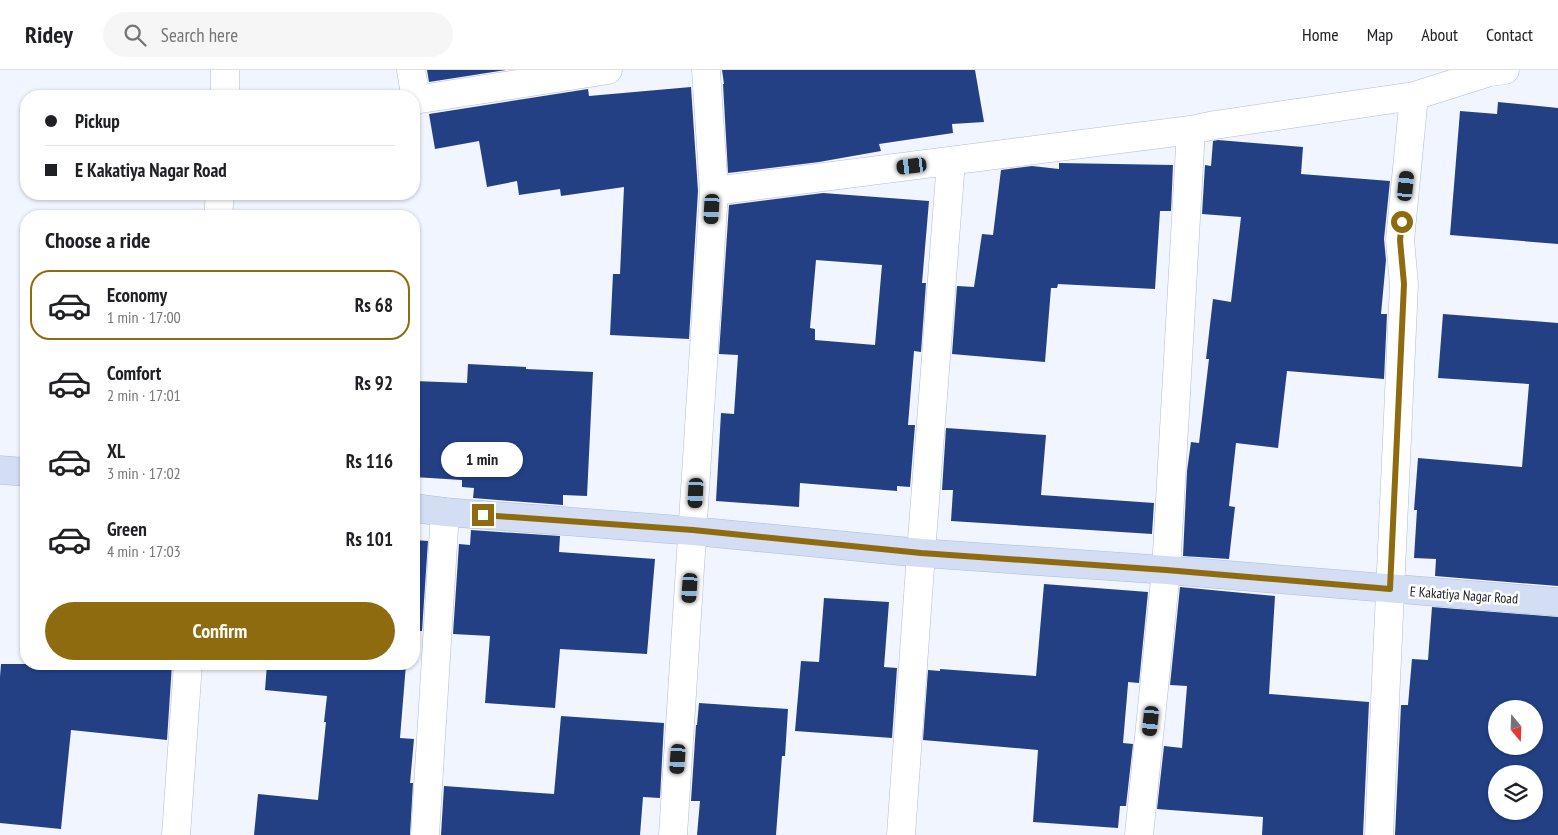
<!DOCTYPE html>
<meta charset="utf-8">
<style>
body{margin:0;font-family:"PT Sans Narrow",sans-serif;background:#f6f6f6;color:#202124;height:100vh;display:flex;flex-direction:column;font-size:19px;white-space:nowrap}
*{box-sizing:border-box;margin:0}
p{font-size:16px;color:#757577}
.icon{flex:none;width:28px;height:28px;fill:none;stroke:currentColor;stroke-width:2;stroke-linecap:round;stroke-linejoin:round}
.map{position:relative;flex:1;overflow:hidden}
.side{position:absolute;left:20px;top:140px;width:400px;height:460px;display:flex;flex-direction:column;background:#fff;border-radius:20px;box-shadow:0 1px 4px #0004}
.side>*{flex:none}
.guide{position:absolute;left:20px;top:20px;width:400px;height:110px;border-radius:20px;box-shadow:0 1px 4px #0004;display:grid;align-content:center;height:110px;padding:0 25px;background:#fff}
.needle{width:32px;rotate:161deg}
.buttons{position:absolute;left:1488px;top:630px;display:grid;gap:10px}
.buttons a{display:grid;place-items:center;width:55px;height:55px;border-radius:50%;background:#fff;box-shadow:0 1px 4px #0004;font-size:25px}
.end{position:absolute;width:22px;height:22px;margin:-11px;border:6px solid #8e6b0f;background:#fff;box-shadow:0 0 0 2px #fff}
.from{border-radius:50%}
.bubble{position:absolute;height:35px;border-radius:18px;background:#fff;box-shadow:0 1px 4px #0004;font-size:16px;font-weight:700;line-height:35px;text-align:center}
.car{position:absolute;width:15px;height:30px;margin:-15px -8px;border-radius:6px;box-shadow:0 0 4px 1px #0007;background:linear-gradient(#222 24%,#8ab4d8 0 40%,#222 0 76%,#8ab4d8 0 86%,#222 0)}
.guide b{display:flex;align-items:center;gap:18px;height:48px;font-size:19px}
.guide b+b{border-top:1px solid #e0e0e0}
.guide i{width:12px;height:12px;background:#202124}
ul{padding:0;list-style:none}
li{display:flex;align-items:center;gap:15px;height:70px;margin:0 10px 8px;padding:0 15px;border:2px solid transparent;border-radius:20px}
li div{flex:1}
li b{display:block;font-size:19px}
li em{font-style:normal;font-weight:700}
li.active{border-color:#8e6b0f}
li>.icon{width:45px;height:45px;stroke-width:1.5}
h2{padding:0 25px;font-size:22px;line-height:60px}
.button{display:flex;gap:10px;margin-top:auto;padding:10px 25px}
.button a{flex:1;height:58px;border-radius:30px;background:#8e6b0f;color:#fff;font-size:20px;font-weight:700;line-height:58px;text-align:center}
header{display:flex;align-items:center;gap:30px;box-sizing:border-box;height:70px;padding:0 25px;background:#fff;border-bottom:1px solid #e0e0e0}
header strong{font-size:24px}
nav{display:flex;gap:28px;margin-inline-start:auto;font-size:18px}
.search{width:350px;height:45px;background:#f6f6f6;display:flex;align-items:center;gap:12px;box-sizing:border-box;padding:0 18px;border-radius:28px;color:#757577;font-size:19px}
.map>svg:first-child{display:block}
.building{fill:#234085;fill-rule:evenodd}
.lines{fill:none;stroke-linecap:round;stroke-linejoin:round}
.street-casing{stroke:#b0bcd2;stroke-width:29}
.secondary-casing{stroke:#b0bcd2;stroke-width:29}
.street{stroke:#fff;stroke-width:28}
.secondary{stroke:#d3ddf4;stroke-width:28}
.route{stroke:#8e6b0f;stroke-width:6}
.labels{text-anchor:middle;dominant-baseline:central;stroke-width:5;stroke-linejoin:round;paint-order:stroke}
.street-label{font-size:14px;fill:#191d26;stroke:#fff}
</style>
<header>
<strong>Ridey</strong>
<div class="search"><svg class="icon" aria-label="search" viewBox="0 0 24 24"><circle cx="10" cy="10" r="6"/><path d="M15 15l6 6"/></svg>Search here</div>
<nav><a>Home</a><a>Map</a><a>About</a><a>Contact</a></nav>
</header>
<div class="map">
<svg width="1558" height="765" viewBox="0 0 1558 765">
<rect width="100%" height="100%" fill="#f0f5ff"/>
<path class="building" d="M427,0H506L429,12Z
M722,0H975L984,52L952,54L953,63L879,74L881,81L819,92L728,103L723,14H724Z
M691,17L698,121L689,269L610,265L613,204H620L624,117L561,126L560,119L519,125L517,111L487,117L479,71L435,79L429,44L588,19L589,26Z
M1498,32L1558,38V174L1450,165L1460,41L1497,44Z
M1218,70L1303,77L1301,104L1390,111L1384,169L1386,190L1381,244H1387L1384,309L1287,301L1278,378L1236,373L1229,436L1235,437L1229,489L1183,486L1187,401L1191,372L1199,373L1209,289H1206L1213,229L1231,232L1241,147L1202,144L1205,95L1211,96L1213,71Z
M1059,93L1173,95L1171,141H1160L1155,219L1058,214L1057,218H1051L1045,292L952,284L957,216L974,217L982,164L993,165L1001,100L1032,96L1059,99Z
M823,123L929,131L922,213H926L921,282L914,281L908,355H915L910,417L897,416V421L800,413L799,437L716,431L721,343L734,344L738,285L719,284L729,135ZM816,190L882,195L875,275L815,270V259L810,258Z
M1443,244L1558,253V516L1435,506L1436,489L1414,488L1417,440H1414L1418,388L1522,397L1529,314L1438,308Z
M468,294L526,297V299L593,302L587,426L563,425V435L473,428L474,418L462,417V410L414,407V311L467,313Z
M946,358L1046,365L1041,425L1154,433L1152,464L951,451L953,420H942Z
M471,460L560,466L559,482L655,489L647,584L560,579L555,638L485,633L490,566L453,564L459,474L470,475Z
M414,470L428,471L422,561H414Z
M1044,514L1148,522L1139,613L1128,612V614L1123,673L1133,674L1126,736H1120L1118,758L1033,752L1038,680L923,670L928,600L940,601V599L1036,606Z
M1180,517L1275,526L1269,624L1369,632L1363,765H1262L1263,747L1157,739L1164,676L1182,678L1187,616L1170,615Z
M824,528L889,532L884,597L897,598L892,668L795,661L801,591L819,592Z
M1432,537L1558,547V765H1395L1401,635H1408L1412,589L1428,590ZM1496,639H1534V676H1496ZM1496,704H1534V741H1496Z
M1,594H172L167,670L71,660L61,759L0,753V607Z
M267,594H406L400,668L414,669L410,713H413L410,765H254L258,724L318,730L326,652H324L327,626L265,620Z
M699,633L788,639L785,686H782L776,765H697L700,731H691L696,655H697Z
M561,646L664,653L660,728L643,727L640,765H441L444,716L554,724Z"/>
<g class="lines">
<defs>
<path id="street" d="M411,0L416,30
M225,26V0
M414,30L608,0
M714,121L1191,60L1215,55L1414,26L1490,2L1505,0
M218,146L220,124
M176,765L188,594
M425,765L445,442
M673,765L714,121L706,0
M901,765L921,483L951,91
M1139,765L1166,500L1191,60
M1379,765L1404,214L1400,170L1414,26"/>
<path id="secondary" d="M0,400L26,402
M414,438L445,442L693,461L921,483L1166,500L1558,532"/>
</defs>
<use href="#street" class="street-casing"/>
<use href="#secondary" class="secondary-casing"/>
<use href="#street" class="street"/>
<use href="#secondary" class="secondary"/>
</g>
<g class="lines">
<path class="route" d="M483,445L693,460L921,483L1166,500L1390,519L1404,214L1400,170L1402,152"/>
</g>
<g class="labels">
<g class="street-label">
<text transform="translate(1464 525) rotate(4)">E Kakatiya Nagar Road</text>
</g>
</g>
</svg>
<div class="buttons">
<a><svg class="needle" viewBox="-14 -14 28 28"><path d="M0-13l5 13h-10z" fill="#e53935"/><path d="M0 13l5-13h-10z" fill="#757577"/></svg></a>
<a><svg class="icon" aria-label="layers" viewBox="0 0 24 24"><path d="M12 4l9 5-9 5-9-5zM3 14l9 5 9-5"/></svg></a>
</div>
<i class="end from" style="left:1402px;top:152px"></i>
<i class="end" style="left:483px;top:445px"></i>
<div class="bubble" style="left:441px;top:372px;width:82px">1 min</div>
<i class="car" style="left:912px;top:96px;rotate:263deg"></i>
<i class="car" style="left:1406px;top:116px;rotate:6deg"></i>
<i class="car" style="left:712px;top:139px;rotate:183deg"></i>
<i class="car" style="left:696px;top:423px;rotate:183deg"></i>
<i class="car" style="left:690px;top:518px;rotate:184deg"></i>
<i class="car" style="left:1151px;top:651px;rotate:186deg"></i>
<i class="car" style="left:678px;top:689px;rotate:184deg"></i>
<div class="guide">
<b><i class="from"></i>Pickup</b>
<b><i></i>E Kakatiya Nagar Road</b>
</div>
<section class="side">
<h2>Choose a ride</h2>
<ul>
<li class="active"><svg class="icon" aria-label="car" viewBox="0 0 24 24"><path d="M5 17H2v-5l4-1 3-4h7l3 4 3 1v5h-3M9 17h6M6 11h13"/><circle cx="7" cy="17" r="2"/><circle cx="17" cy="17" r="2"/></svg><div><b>Economy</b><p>1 min · 17:00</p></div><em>Rs 68</em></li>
<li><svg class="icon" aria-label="car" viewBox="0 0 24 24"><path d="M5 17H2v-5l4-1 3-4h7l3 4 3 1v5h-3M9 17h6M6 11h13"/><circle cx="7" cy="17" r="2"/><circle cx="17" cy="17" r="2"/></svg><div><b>Comfort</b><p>2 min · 17:01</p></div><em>Rs 92</em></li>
<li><svg class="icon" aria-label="car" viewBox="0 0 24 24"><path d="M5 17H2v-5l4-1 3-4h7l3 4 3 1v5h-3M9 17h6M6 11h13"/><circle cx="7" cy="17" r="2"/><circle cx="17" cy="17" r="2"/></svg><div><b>XL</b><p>3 min · 17:02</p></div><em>Rs 116</em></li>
<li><svg class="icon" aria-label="car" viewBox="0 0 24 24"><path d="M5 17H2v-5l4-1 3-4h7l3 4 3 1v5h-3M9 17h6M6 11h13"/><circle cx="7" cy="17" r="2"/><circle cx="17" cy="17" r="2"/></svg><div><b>Green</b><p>4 min · 17:03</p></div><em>Rs 101</em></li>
</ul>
<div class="button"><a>Confirm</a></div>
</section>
</div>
